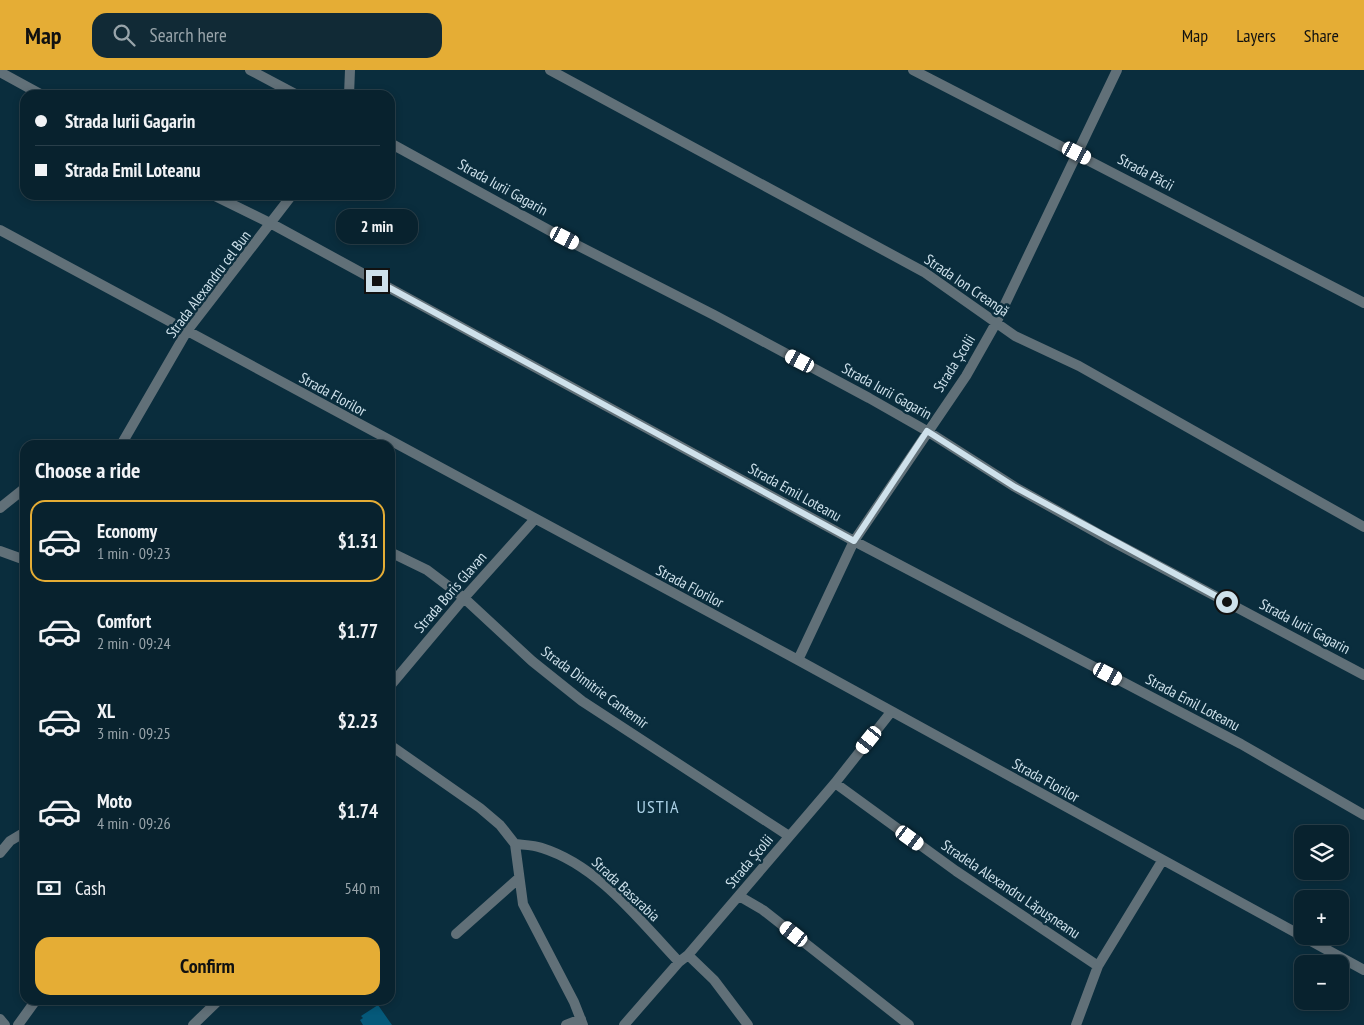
<!DOCTYPE html>
<meta charset="utf-8">
<style>
body{margin:0;font-family:"PT Sans Narrow",sans-serif;background:#112a36;color:#f1f3f6;height:100vh;display:flex;flex-direction:column;font-size:19px;white-space:nowrap}
*{box-sizing:border-box;margin:0}
p{font-size:16px;color:#98a4aa}
.icon{flex:none;width:28px;height:28px;fill:none;stroke:currentColor;stroke-width:2;stroke-linecap:round;stroke-linejoin:round}
.map{position:relative;flex:1;overflow:hidden}
.drawer{position:absolute;left:20px;top:370px;width:375px;height:565px;display:flex;flex-direction:column;background:#08222e;border-radius:15px;box-shadow:0 2px 8px #0003,0 0 0 1px #293f4a}
.drawer>*{flex:none}
.hud{position:absolute;left:20px;top:20px;width:375px;height:110px;border-radius:15px;box-shadow:0 2px 8px #0003,0 0 0 1px #293f4a;display:grid;align-content:center;height:110px;padding:0 15px;background:#08222e}
.controls{position:absolute;left:1294px;top:755px;display:grid;gap:10px}
.controls a{display:grid;place-items:center;width:55px;height:55px;border-radius:10px;background:#08222e;box-shadow:0 2px 8px #0003,0 0 0 1px #293f4a;font-size:25px}
.end{position:absolute;width:22px;height:22px;margin:-11px;border:6px solid #cee1eb;background:#111;box-shadow:0 0 0 2px #111}
.from{border-radius:50%}
.bubble{position:absolute;height:35px;border-radius:15px;background:#08222e;box-shadow:0 2px 8px #0003,0 0 0 1px #293f4a;font-size:16px;font-weight:700;line-height:35px;text-align:center}
.car{position:absolute;width:15px;height:30px;margin:-15px -8px;border-radius:6px;box-shadow:0 0 4px 1px #0007;background:linear-gradient(#fff 24%,#345 0 40%,#fff 0 76%,#345 0 86%,#fff 0)}
.hud b{display:flex;align-items:center;gap:18px;height:48px;font-size:19px}
.hud b+b{border-top:1px solid #293f4a}
.hud i{width:12px;height:12px;background:#f1f3f6}
ul{padding:0;list-style:none}
li{display:flex;align-items:center;gap:15px;height:82px;margin:0 10px 8px;padding:0 5px;border:2px solid transparent;border-radius:15px}
li div{flex:1}
li b{display:block;font-size:19px}
li em{font-style:normal;font-weight:700}
li.selected{border-color:#e5ad35}
li>.icon{width:45px;height:45px;stroke-width:1.5}
h2{padding:0 15px;font-size:22px;line-height:60px}
.pay{display:flex;align-items:center;gap:12px;height:55px;padding:0 15px;font-size:19px}
.pay p{margin-inline-start:auto}
.action{display:flex;gap:10px;margin-top:auto;padding:10px 15px}
.action a{flex:1;height:58px;border-radius:15px;background:#e5ad35;color:#111;font-size:20px;font-weight:700;line-height:58px;text-align:center}
header{display:flex;align-items:center;gap:30px;box-sizing:border-box;height:70px;padding:0 25px;background:#e5ad35;color:#111}
header strong{font-size:24px}
nav{display:flex;gap:28px;margin-inline-start:auto;font-size:18px}
.search{width:350px;height:45px;background:#112a36;display:flex;align-items:center;gap:12px;box-sizing:border-box;padding:0 18px;border-radius:15px;color:#98a4aa;font-size:19px}
.map>svg:first-child{display:block}
.green{fill:#05597a}
.lines{fill:none;stroke-linecap:round;stroke-linejoin:round}
.minor{stroke:#617078;stroke-width:10}
.route{stroke:#cee1eb;stroke-width:6}
.labels{text-anchor:middle;dominant-baseline:central;stroke-width:5;stroke-linejoin:round;paint-order:stroke}
.street-label{font-size:15px;fill:#cee1eb;stroke:#0a2d3d}
.quarter-label{font-size:18px;letter-spacing:1px;fill:#add3e8;stroke:#0a2d3d}
</style>
<header>
<strong>Map</strong>
<div class="search"><svg class="icon" aria-label="search" viewBox="0 0 24 24"><circle cx="10" cy="10" r="6"/><path d="M15 15l6 6"/></svg>Search here</div>
<nav><a>Map</a><a>Layers</a><a>Share</a></nav>
</header>
<div class="map">
<svg width="1364" height="955" viewBox="0 0 1364 955">
<rect width="100%" height="100%" fill="#0a2d3d"/>
<path class="green" d="M378,935L392,955H363L360,950L363,948L361,946Z"/>
<g class="lines">
<path class="minor" d="M250,0L297,25
M550,0L924,202L1015,266L1079,296L1364,457
M913,0L1364,233
M0,2L42,25
M349,25L350,0
M390,73L565,169L714,245L869,328L927,361L1015,417L1106,468L1364,605
M213,125L272,154L854,471L1241,674L1364,745
M0,160L798,590L1364,900
M121,375L187,261L292,125
M0,438L25,418
M0,481L25,490
M390,482L427,500L464,528L532,591L582,631L789,766
M798,590L854,471L966,306L996,253L1117,0
M390,616L464,528L534,450
M390,675L480,738L500,755L515,774L523,834L574,932L583,955
M835,713L956,801L1098,896
M515,774C524,775 534,775 542,778C599,796 639,850 679,892
M0,783L10,771L25,762
M739,826L763,840L909,955
M456,864L519,808
M688,885L714,910L748,955
M0,949L5,955
M18,955L36,930
M193,955L219,930
M566,955L581,949
M624,955L679,892L688,885L835,713L891,642
M1076,955L1098,896L1162,791"/>
</g>
<g class="lines">
<path class="route" d="M377,211L854,471L927,361L1015,417L1227,532"/>
</g>
<g class="labels">
<g class="street-label">
<text transform="translate(1146 102) rotate(28)">Strada Păcii</text>
<text transform="translate(503 117) rotate(29)">Strada Iurii Gagarin</text>
<text transform="translate(208 214) rotate(-53)">Strada Alexandru cel Bun</text>
<text transform="translate(967 215) rotate(34)">Strada Ion Creangă</text>
<text transform="translate(954 293) rotate(-58)">Strada Școlii</text>
<text transform="translate(887 321) rotate(29)">Strada Iurii Gagarin</text>
<text transform="translate(333 324) rotate(29)">Strada Florilor</text>
<text transform="translate(795 422) rotate(29)">Strada Emil Loteanu</text>
<text transform="translate(690 516) rotate(28)">Strada Florilor</text>
<text transform="translate(450 522) rotate(-49)">Strada Boris Glavan</text>
<text transform="translate(1305 556) rotate(28)">Strada Iurii Gagarin</text>
<text transform="translate(595 617) rotate(36)">Strada Dimitrie Cantemir</text>
<text transform="translate(1193 632) rotate(28)">Strada Emil Loteanu</text>
<text transform="translate(1046 710) rotate(29)">Strada Florilor</text>
<text transform="translate(749 791) rotate(-50)">Strada Școlii</text>
<text transform="translate(626 819) rotate(43)">Strada Basarabia</text>
<text transform="translate(1011 819) rotate(34)">Stradela Alexandru Lăpușneanu</text>
</g>
<g class="quarter-label">
<text x="658" y="736">USTIA</text>
</g>
</g>
</svg>
<div class="controls">
<a><svg class="icon" aria-label="layers" viewBox="0 0 24 24"><path d="M12 4l9 5-9 5-9-5zM3 14l9 5 9-5"/></svg></a>
<a>+</a>
<a>−</a>
</div>
<i class="end from" style="left:1227px;top:532px"></i>
<i class="end" style="left:377px;top:211px"></i>
<div class="bubble" style="left:336px;top:139px;width:82px">2 min</div>
<i class="car" style="left:1077px;top:83px;rotate:117deg"></i>
<i class="car" style="left:565px;top:168px;rotate:117deg"></i>
<i class="car" style="left:800px;top:291px;rotate:298deg"></i>
<i class="car" style="left:1108px;top:604px;rotate:118deg"></i>
<i class="car" style="left:869px;top:670px;rotate:219deg"></i>
<i class="car" style="left:910px;top:768px;rotate:126deg"></i>
<i class="car" style="left:794px;top:864px;rotate:308deg"></i>
<div class="hud">
<b><i class="from"></i>Strada Iurii Gagarin</b>
<b><i></i>Strada Emil Loteanu</b>
</div>
<section class="drawer">
<h2>Choose a ride</h2>
<ul>
<li class="selected"><svg class="icon" aria-label="car" viewBox="0 0 24 24"><path d="M5 17H2v-5l4-1 3-4h7l3 4 3 1v5h-3M9 17h6M6 11h13"/><circle cx="7" cy="17" r="2"/><circle cx="17" cy="17" r="2"/></svg><div><b>Economy</b><p>1 min · 09:23</p></div><em>$1.31</em></li>
<li><svg class="icon" aria-label="car" viewBox="0 0 24 24"><path d="M5 17H2v-5l4-1 3-4h7l3 4 3 1v5h-3M9 17h6M6 11h13"/><circle cx="7" cy="17" r="2"/><circle cx="17" cy="17" r="2"/></svg><div><b>Comfort</b><p>2 min · 09:24</p></div><em>$1.77</em></li>
<li><svg class="icon" aria-label="car" viewBox="0 0 24 24"><path d="M5 17H2v-5l4-1 3-4h7l3 4 3 1v5h-3M9 17h6M6 11h13"/><circle cx="7" cy="17" r="2"/><circle cx="17" cy="17" r="2"/></svg><div><b>XL</b><p>3 min · 09:25</p></div><em>$2.23</em></li>
<li><svg class="icon" aria-label="car" viewBox="0 0 24 24"><path d="M5 17H2v-5l4-1 3-4h7l3 4 3 1v5h-3M9 17h6M6 11h13"/><circle cx="7" cy="17" r="2"/><circle cx="17" cy="17" r="2"/></svg><div><b>Moto</b><p>4 min · 09:26</p></div><em>$1.74</em></li>
</ul>
<div class="pay"><svg class="icon" aria-label="cash" viewBox="0 0 24 24"><path d="M3 7h18v10H3z"/><circle cx="12" cy="12" r="2"/></svg>Cash<p>540 m</p></div>
<div class="action"><a>Confirm</a></div>
</section>
</div>
